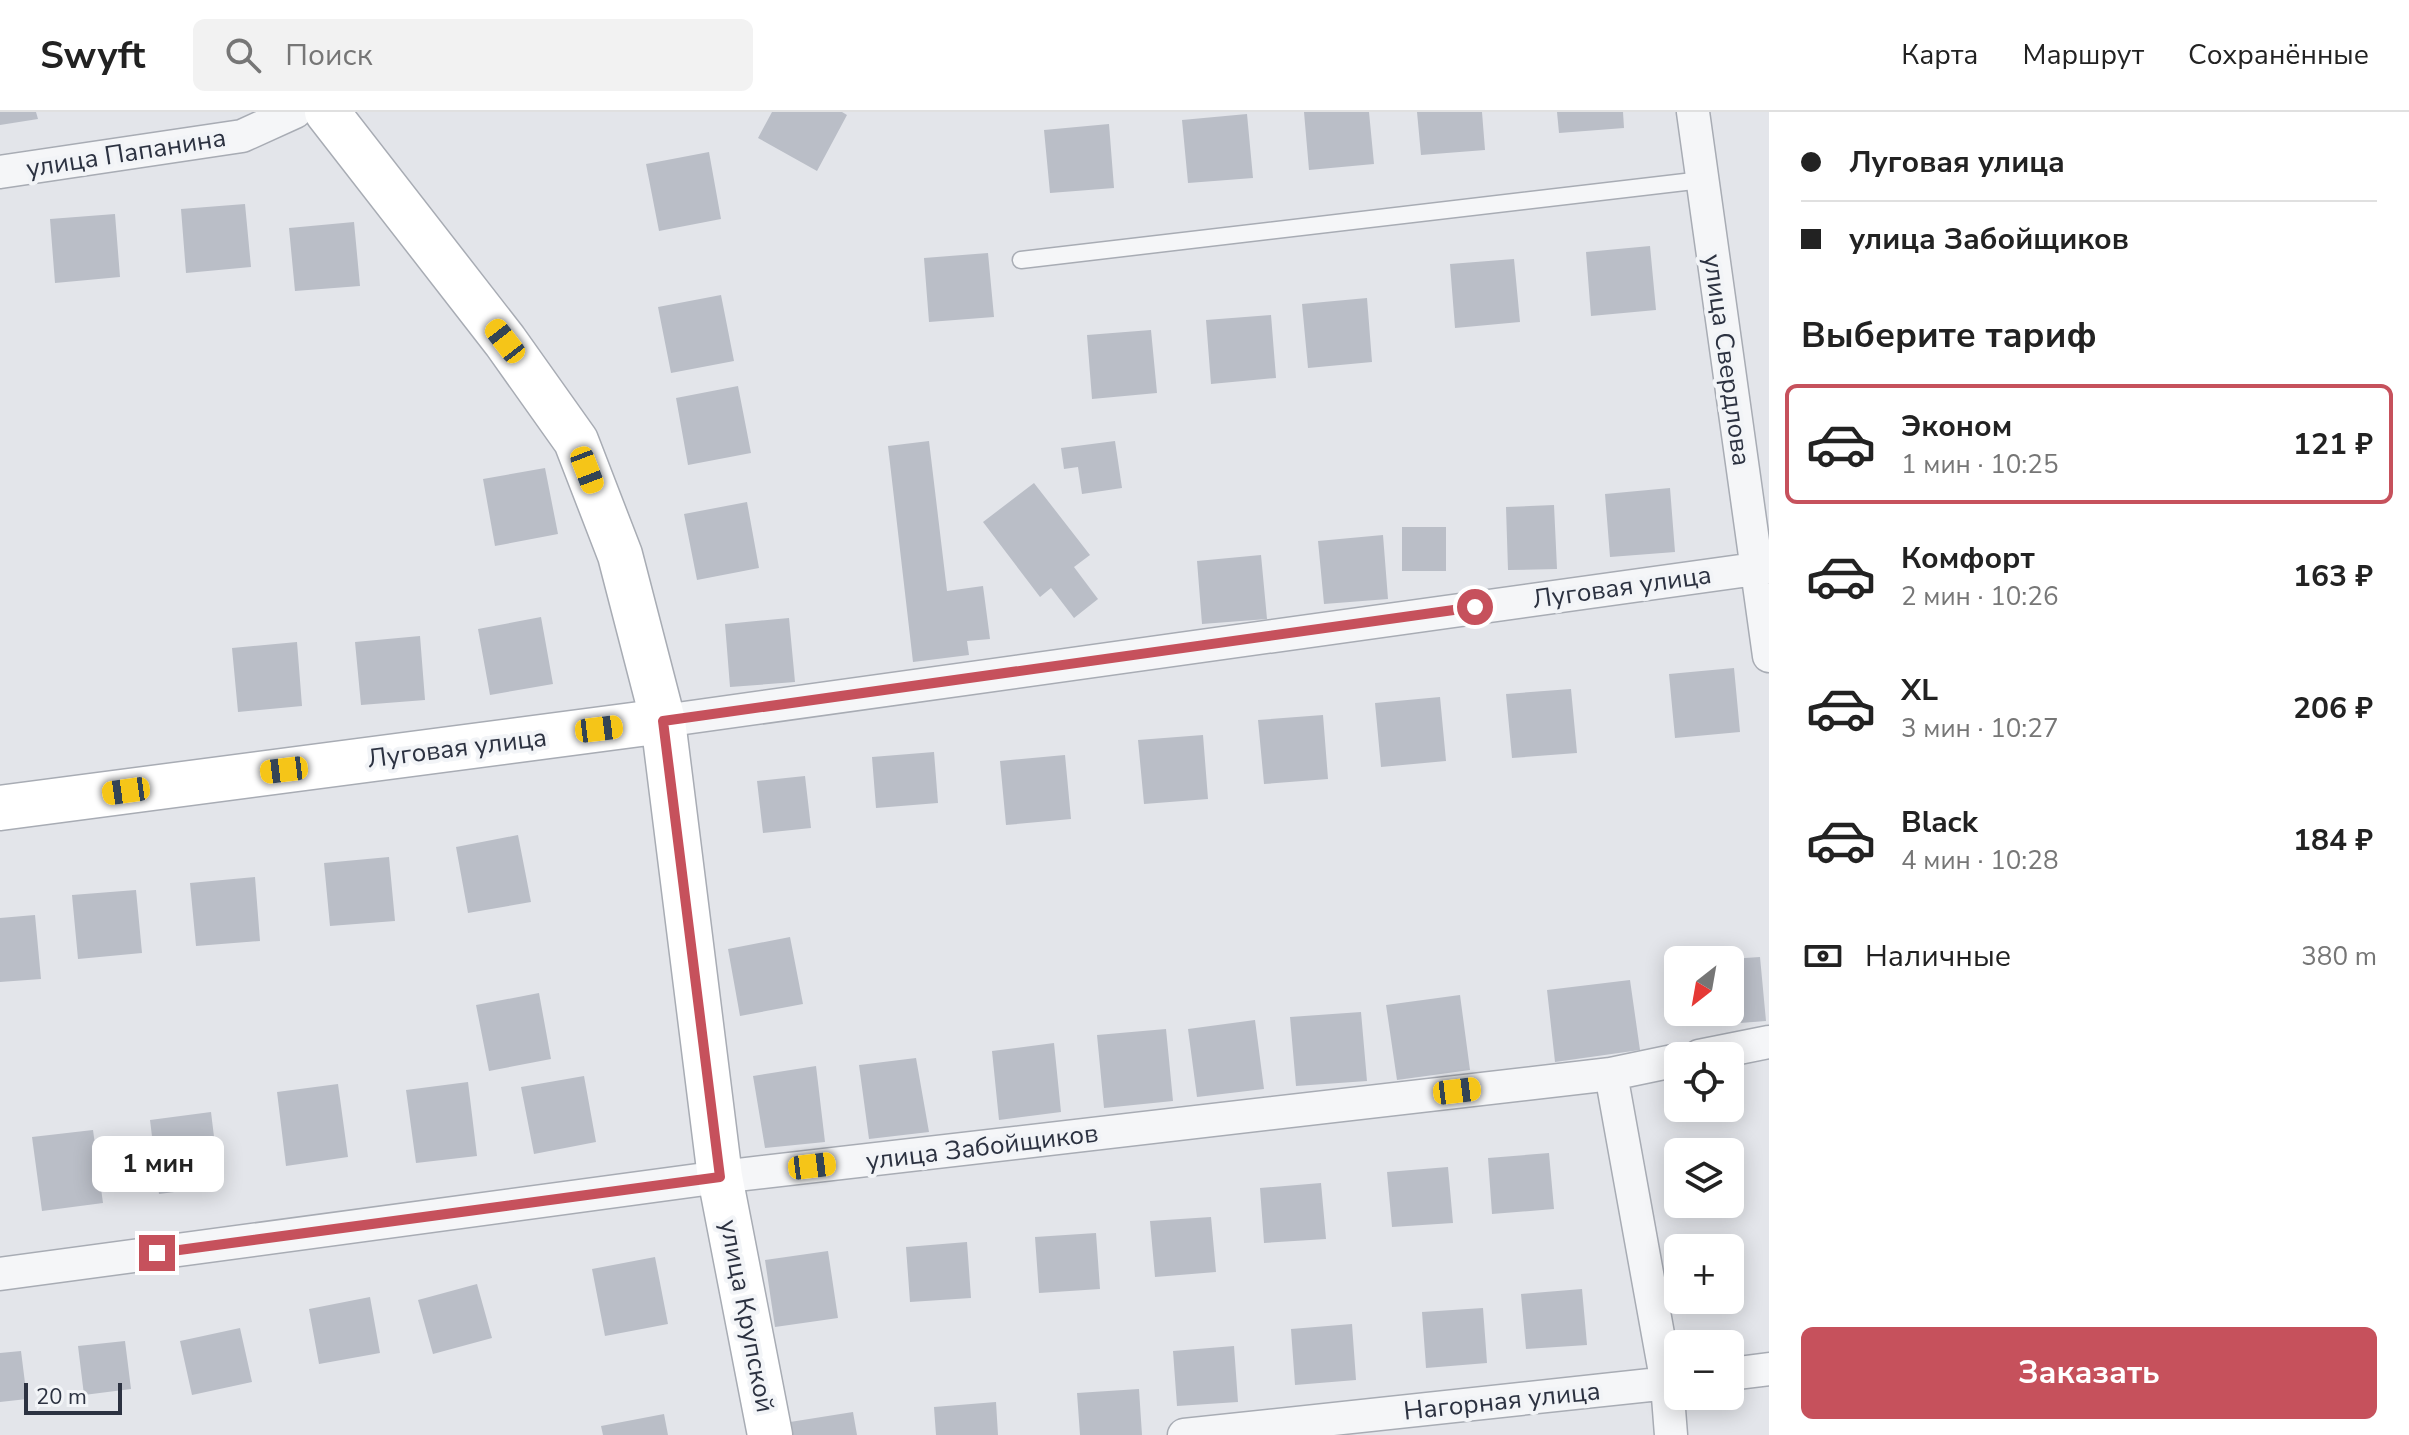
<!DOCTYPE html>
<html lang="ru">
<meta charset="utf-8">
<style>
body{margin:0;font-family:"Nunito Sans",sans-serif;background:#f2f2f2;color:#222;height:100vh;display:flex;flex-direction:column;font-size:30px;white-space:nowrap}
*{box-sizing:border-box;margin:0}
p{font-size:26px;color:#767676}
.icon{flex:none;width:44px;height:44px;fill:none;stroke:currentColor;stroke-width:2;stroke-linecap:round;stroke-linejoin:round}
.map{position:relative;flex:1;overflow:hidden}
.panel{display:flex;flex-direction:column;background:#fff;width:640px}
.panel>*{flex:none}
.hud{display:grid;align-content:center;height:176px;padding:0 32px;background:#fff}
.needle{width:52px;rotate:211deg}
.fabs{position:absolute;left:1664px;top:834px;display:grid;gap:16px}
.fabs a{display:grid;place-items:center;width:80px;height:80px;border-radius:12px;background:#fff;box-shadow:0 4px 20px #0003;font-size:40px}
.scale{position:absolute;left:24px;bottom:20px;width:98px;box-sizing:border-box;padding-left:8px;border:4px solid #2c3241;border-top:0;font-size:22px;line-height:28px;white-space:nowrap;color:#2c3241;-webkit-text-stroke:6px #f2f4f7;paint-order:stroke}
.end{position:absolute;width:36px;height:36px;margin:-18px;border:10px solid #c6515c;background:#fff;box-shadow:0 0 0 4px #fff}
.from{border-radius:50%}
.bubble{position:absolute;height:56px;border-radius:12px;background:#fff;box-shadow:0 4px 20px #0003;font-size:26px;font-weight:700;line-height:56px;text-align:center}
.car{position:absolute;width:24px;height:48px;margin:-24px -12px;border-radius:10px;box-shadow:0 0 6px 2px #0007;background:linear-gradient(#f5c518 24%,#345 0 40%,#f5c518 0 76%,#345 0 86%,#f5c518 0)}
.hud b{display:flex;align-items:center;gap:28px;height:76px;font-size:30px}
.hud b+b{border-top:2px solid #e0e0e0}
.hud i{width:20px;height:20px;background:#222}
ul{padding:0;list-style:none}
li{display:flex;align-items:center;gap:24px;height:120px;margin:0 16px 12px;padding:0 16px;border:4px solid transparent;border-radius:12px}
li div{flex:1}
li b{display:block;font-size:30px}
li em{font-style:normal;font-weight:700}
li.on{border-color:#c6515c}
li>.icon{width:72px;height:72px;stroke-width:1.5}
h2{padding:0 32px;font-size:36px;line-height:96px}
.pay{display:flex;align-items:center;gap:20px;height:88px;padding:0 32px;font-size:30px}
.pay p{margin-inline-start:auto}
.action{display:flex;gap:16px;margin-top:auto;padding:16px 32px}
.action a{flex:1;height:92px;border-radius:12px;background:#c6515c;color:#fff;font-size:32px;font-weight:700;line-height:92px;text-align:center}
header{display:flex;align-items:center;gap:48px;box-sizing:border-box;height:112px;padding:0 40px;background:#fff;border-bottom:2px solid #e0e0e0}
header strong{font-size:38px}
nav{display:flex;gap:44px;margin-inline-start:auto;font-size:28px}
.search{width:560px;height:72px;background:#f2f2f2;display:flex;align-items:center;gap:20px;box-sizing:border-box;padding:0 28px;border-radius:12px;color:#767676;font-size:30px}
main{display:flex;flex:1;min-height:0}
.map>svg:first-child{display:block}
.building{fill:#babec7}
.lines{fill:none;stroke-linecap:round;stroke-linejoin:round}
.service-casing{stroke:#a8acb4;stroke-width:19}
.minor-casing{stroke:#a8acb4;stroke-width:35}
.secondary-casing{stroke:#a8acb4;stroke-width:47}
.service{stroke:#f5f6f8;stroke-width:16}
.minor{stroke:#f5f6f8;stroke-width:32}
.secondary{stroke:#fff;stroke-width:44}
.route{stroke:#c6515c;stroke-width:10}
.labels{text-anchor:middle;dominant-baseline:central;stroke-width:8;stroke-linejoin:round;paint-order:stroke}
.street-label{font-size:26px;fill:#2c3241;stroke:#f2f4f7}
</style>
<header>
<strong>Swyft</strong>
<div class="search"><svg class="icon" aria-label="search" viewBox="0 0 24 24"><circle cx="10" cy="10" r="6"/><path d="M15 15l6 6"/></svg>Поиск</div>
<nav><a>Карта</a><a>Маршрут</a><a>Сохранённые</a></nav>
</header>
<main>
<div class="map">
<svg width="1769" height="1323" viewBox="0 0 1769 1323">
<rect width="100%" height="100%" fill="#e3e5ea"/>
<path class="building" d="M0,0H36L38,7L0,13Z
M772,0H842L847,3L817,59L758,26Z
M1304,0H1369L1374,52L1309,58Z
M1417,0H1482L1485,38L1421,43Z
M1557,0H1623L1624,16L1559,21Z
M1247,2L1253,66L1188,71L1182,8Z
M1109,12L1114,76L1050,81L1044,18Z
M709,40L721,107L659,119L646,52Z
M245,92L251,155L186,161L181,97Z
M115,102L120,165L55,171L50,107Z
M354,110L360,174L295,179L289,116Z
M1650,134L1656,198L1591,204L1586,140Z
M988,141L994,205L929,210L924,146Z
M1514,147L1520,210L1455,216L1450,152Z
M721,183L734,249L671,261L658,195Z
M1367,186L1372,250L1308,256L1302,192Z
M1271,203L1276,266L1211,272L1206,208Z
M1151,218L1157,281L1092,287L1087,223Z
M738,274L751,341L688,353L676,286Z
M929,329L947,479L983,474L990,527L967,529L969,543L913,550L888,334Z
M1115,329L1122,376L1082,382L1078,355L1064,357L1061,336Z
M545,356L558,422L495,434L483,367Z
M1034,371L1090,443L1074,455L1098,487L1074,506L1051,476L1040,485L983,410Z
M1670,376L1675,440L1610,445L1605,382Z
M747,390L759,456L697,468L684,402Z
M1554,393L1557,457L1508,458L1506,395Z
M1402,415H1446V459H1402Z
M1383,423L1388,487L1324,492L1318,429Z
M1261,443L1267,507L1202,512L1197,449Z
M541,505L553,572L490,583L478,517Z
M789,506L795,570L730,575L725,512Z
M420,524L425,588L361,593L355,530Z
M297,530L302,594L238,600L232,536Z
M1734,556L1740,620L1675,626L1669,562Z
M1571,577L1577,641L1512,646L1506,582Z
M1440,585L1446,649L1381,655L1375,591Z
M1323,603L1328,667L1264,672L1258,608Z
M1203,623L1208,687L1144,692L1138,628Z
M934,640L938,691L876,696L872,645Z
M1065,643L1071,707L1006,713L1000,649Z
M805,664L811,716L763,721L757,669Z
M518,723L531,790L468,801L456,735Z
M389,745L395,809L330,814L324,751Z
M255,765L260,829L196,834L190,771Z
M136,778L142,841L78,847L72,783Z
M35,803L41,867L0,870V806Z
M790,825L803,892L740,904L728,837Z
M1760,845L1766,909L1701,914L1700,900H1730V847Z
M1630,868L1640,938L1555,950L1547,878Z
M539,881L551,947L489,959L476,893Z
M1460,883L1470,958L1397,968L1386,893Z
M1361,900L1367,969L1296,974L1290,905Z
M1255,908L1264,977L1197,985L1188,917Z
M1166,917L1173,989L1104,996L1097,923Z
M1054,931L1061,1000L999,1008L992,939Z
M916,946L929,1020L869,1027L859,953Z
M816,954L825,1030L765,1036L753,964Z
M584,964L596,1030L534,1042L521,975Z
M468,970L477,1044L416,1051L406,978Z
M338,972L348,1045L286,1054L277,980Z
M211,1000L220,1074L159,1082L150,1008Z
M93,1018L103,1091L42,1099L32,1025Z
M1549,1041L1554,1097L1492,1102L1488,1046Z
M1448,1055L1453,1111L1392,1115L1387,1060Z
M1321,1071L1326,1127L1264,1131L1260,1076Z
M1211,1105L1216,1160L1155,1165L1150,1109Z
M1096,1121L1100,1177L1039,1181L1035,1125Z
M967,1130L971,1186L910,1190L906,1135Z
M828,1139L838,1206L775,1215L765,1148Z
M655,1145L668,1212L605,1224L592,1157Z
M477,1172L492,1226L433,1242L418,1188Z
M1582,1177L1587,1233L1526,1237L1521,1182Z
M370,1185L380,1241L319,1252L309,1197Z
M1483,1196L1487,1251L1426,1256L1422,1200Z
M1352,1212L1356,1268L1295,1273L1291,1217Z
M240,1216L252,1270L192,1283L180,1229Z
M125,1229L131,1277L84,1283L78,1234Z
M1234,1234L1238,1290L1177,1294L1173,1239Z
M21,1239L27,1287L0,1290V1241Z
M1139,1277L1142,1323H1080L1077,1281Z
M996,1290L998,1323H936L934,1295Z
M853,1300L857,1323H792L790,1310Z
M664,1302L668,1323H603L601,1314Z"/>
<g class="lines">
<defs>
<path id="service" d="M1021,148L1702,68"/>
<path id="minor" d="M1693,0L1769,544
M0,60L242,24L295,0
M663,609L1769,455
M1699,944L1769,930
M1611,962L1667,1272L1671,1323
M0,1162L720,1065L1611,962L1678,948
M1730,1262L1769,1257
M1184,1323L1678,1270"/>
<path id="secondary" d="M327,0L505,229L576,329L620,443L663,609L720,1065L770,1323
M0,696L663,609"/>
</defs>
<use href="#service" class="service-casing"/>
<use href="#minor" class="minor-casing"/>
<use href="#secondary" class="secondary-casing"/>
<use href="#service" class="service"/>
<use href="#minor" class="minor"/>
<use href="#secondary" class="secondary"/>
</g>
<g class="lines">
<path class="route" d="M157,1141L720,1065L663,609L1475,495"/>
</g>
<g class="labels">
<g class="street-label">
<text transform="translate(126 41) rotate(-9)">улица Папанина</text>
<text transform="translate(1727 248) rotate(82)">улица Свердлова</text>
<text transform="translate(1622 475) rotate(-8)">Луговая улица</text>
<text transform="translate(457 636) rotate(-7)">Луговая улица</text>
<text transform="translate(982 1035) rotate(-7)">улица Забойщиков</text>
<text transform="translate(747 1204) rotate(79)">улица Крупской</text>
<text transform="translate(1502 1289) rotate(-6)">Нагорная улица</text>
</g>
</g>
</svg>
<div class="fabs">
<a><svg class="needle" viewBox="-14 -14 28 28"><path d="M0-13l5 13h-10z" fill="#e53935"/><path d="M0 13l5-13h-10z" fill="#767676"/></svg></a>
<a><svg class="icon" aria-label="locate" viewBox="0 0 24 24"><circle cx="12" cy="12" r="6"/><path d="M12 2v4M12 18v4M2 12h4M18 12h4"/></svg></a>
<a><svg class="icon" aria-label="layers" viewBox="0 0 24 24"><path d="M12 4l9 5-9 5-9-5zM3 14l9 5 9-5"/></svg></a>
<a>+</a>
<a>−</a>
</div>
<div class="scale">20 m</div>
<i class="end from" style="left:1475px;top:495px"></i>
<i class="end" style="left:157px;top:1141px"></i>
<div class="bubble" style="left:92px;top:1024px;width:132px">1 мин</div>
<i class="car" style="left:505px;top:229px;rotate:322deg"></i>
<i class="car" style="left:587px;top:358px;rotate:159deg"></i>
<i class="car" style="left:599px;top:617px;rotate:83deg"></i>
<i class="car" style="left:284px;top:658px;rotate:263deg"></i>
<i class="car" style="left:126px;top:679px;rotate:262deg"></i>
<i class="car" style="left:1457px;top:979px;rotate:83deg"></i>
<i class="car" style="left:812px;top:1054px;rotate:83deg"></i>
</div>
<section class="panel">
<div class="hud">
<b><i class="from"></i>Луговая улица</b>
<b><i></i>улица Забойщиков</b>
</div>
<h2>Выберите тариф</h2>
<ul>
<li class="on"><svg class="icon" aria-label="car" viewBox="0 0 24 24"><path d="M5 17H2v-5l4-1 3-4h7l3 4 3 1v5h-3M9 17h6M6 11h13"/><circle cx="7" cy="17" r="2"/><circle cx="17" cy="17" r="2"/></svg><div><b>Эконом</b><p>1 мин · 10:25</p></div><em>121 ₽</em></li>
<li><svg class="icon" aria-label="car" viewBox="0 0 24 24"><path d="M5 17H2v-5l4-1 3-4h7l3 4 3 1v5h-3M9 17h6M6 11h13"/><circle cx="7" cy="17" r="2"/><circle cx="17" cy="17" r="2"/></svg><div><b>Комфорт</b><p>2 мин · 10:26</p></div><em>163 ₽</em></li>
<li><svg class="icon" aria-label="car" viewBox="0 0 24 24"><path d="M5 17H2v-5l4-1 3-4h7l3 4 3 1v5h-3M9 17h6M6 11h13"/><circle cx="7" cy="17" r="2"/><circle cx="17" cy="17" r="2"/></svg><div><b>XL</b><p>3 мин · 10:27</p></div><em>206 ₽</em></li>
<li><svg class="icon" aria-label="car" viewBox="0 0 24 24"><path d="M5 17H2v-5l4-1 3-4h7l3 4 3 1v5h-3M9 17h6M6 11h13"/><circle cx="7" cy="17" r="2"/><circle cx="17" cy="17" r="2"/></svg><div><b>Black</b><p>4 мин · 10:28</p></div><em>184 ₽</em></li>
</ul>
<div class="pay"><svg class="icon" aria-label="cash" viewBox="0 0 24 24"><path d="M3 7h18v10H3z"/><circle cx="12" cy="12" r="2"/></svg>Наличные<p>380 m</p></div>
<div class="action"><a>Заказать</a></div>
</section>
</main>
